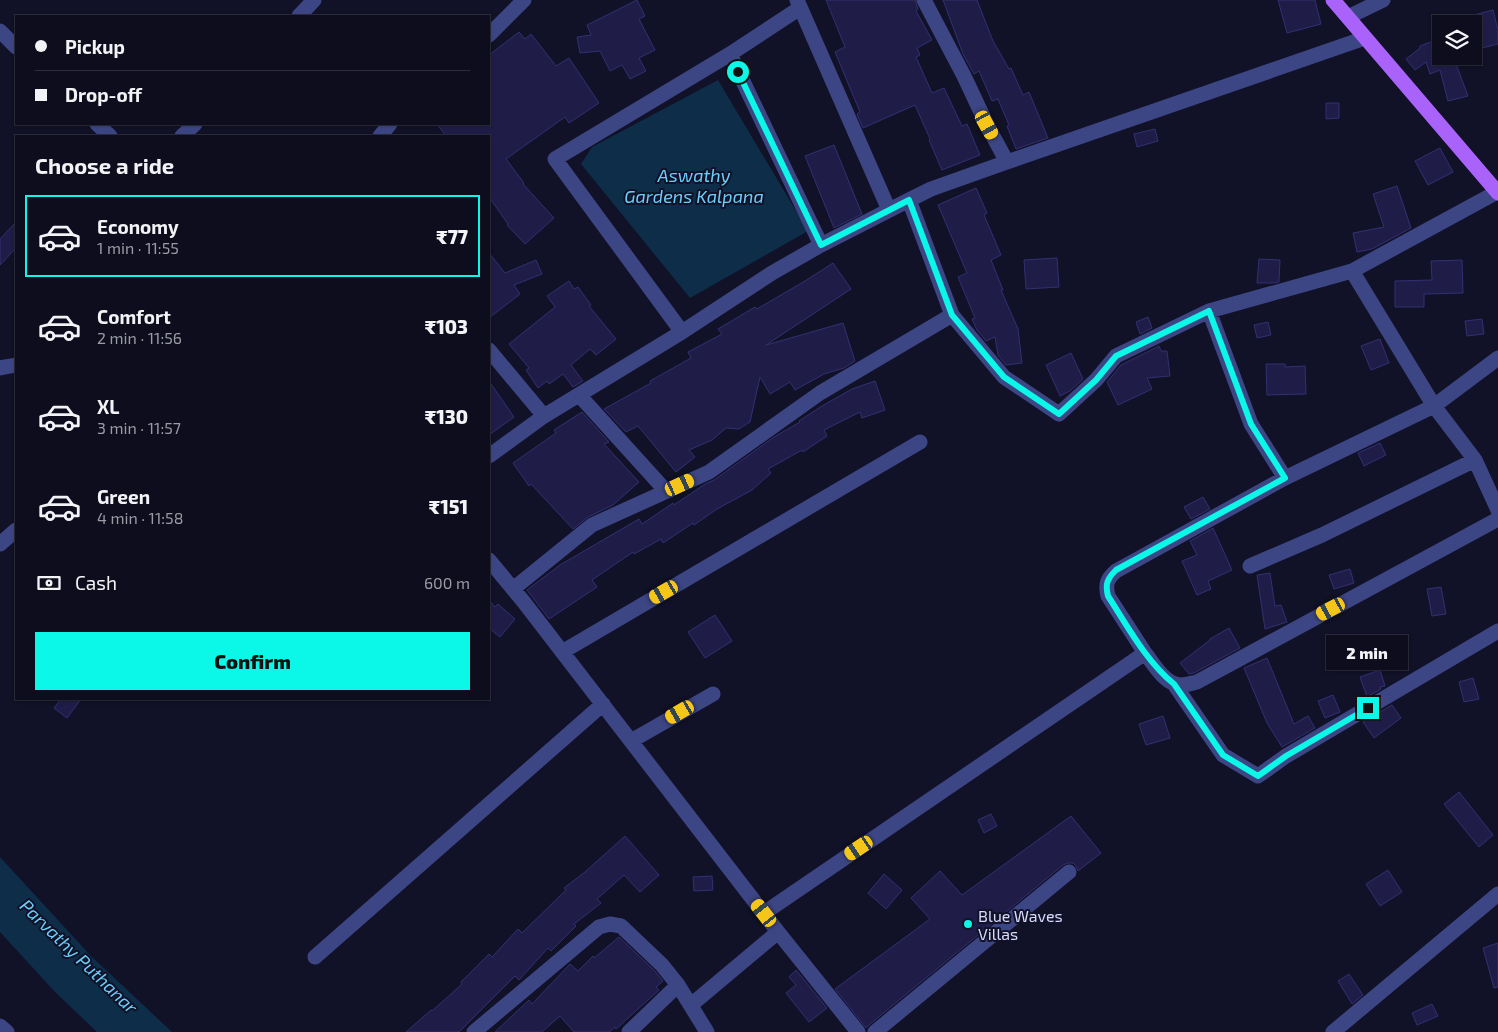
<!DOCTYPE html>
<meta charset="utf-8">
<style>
body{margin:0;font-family:"Exo 2",sans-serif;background:#1b1b2a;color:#f1f3f6;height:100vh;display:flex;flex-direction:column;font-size:19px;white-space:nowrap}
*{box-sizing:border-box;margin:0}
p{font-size:16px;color:#9a9ca4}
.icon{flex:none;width:28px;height:28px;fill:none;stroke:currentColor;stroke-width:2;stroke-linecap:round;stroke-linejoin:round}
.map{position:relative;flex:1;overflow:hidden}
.drawer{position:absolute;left:15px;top:135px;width:475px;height:565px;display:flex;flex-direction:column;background:#0d0d1d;border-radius:0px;box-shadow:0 1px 4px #0004,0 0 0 1px #2d2d3b}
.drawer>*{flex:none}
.hud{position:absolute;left:15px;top:15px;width:475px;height:110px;border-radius:0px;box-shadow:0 1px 4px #0004,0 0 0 1px #2d2d3b;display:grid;align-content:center;height:110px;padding:0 20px;background:#0d0d1d}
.tools{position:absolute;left:1432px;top:15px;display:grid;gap:10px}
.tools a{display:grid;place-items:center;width:50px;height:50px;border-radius:0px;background:#0d0d1d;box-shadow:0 1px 4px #0004,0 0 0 1px #2d2d3b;font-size:25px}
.end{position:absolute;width:22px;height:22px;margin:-11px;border:6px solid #0bf7e8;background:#111;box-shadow:0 0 0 2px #111}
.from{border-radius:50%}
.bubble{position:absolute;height:35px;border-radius:0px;background:#0d0d1d;box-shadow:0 1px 4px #0004,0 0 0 1px #2d2d3b;font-size:16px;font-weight:800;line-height:35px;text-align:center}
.car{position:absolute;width:15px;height:30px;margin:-15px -8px;border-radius:6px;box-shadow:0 0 4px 1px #0007;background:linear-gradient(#f5c518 24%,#345 0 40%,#f5c518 0 76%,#345 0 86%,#f5c518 0)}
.hud b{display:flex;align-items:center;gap:18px;height:48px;font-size:19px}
.hud b+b{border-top:1px solid #2d2d3b}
.hud i{width:12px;height:12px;background:#f1f3f6}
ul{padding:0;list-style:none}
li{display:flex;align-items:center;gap:15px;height:82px;margin:0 10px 8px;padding:0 10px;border:2px solid transparent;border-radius:0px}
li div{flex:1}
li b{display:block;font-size:19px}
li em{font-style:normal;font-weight:800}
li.selected{border-color:#0bf7e8}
li>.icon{width:45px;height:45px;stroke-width:1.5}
h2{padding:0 20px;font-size:22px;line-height:60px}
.pay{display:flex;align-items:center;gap:12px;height:55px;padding:0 20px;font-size:19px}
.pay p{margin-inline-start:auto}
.cta{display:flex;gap:10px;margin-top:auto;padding:10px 20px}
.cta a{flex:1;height:58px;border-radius:0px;background:#0bf7e8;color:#111;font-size:20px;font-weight:800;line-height:58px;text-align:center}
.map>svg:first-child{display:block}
.water{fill:#0e2d49}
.building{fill:#1f1d48;stroke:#323073}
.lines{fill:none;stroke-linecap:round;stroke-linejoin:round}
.minor{stroke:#3d4685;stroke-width:15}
.major{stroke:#a963fa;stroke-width:15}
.route{stroke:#0bf7e8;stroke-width:6}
.poi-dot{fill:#0bf7e8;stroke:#111127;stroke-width:2}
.labels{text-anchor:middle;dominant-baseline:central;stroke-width:4;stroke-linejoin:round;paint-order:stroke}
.poi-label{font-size:16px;fill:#d8dafe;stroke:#111127;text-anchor:start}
.water-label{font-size:18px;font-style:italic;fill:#6acffa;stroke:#111127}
</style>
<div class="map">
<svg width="1498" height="1032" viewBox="0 0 1498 1032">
<rect width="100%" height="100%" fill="#111127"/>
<path class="water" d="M718,80L808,231L690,298L581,164L592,147Z
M0,857L91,956L172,1032H97L55,992L0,932Z"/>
<path class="building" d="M637,0L645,16L639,19L655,50L639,58L646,71L630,79L622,65L610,71L600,51L580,53L577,37L591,35L587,25Z
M826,0H915L918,9L916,11L932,40L917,48L920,55L916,57L932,93L944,88L962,126L967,124L980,155L942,170L929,140L930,139L915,105L863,128L857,114L860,112L835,52L845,47Z
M943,0H977L993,41L1009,69L1011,68L1023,95L1029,92L1048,138L1016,149L1007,126L1009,125L998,99L992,101L979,71L974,74L963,54Z
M1278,0H1315L1321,24L1287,33Z
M1493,10L1498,30V44L1474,50V15Z
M519,32L525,39L531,34L556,66L569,58L599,103L569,123L565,117L506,159L524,183L523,184L554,218L525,244L507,225L508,224L489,197V136H446L437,124H489V55Z
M1441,38V56H1474V57L1456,64L1468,96L1448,101L1440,70L1430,74L1426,62L1415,70L1406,59L1420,48V46Z
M1326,103H1339V118L1326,119Z
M1155,129L1158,141L1137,147L1134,134Z
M834,145L862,214L834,228L805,156Z
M1440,148L1453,172L1428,185L1415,161Z
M1397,186L1411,228L1372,249L1357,252L1353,233L1384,227L1373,194Z
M976,188L987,213L984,215L1001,255L991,260L1003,290H1001L1018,329L1022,363L1006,365L998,355L995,337L986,341L977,330L972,319L975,318L958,277L967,273L938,205Z
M16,222V248L0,265V239Z
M489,253L505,273L536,260L542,274L514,285L520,294L489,318Z
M1057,258L1059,287L1026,289L1024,260Z
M1259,259L1280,260L1279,282L1273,283H1257Z
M1462,260L1463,293L1424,294V307H1395V281L1432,280L1431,261Z
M833,263L851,289L766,345L843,323L855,361L844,368L824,374L795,390L790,382L770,394L760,377L750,422L739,429L726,428L712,440L689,450L695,457L676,472L638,426L626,432L604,409L651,383L650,381L691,358L688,352L722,334L718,329L755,307L757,309L805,281Z
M569,281L574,289L578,287L591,305L589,306L616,339L596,355L590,349L571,365L583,381L573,387L563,374L549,384L547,381L538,388L526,370L529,368L509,344L555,307L547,296Z
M1148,317L1152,328L1140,334L1136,322Z
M1482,319L1484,334L1467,336L1465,321Z
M1268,322L1271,335L1257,338L1254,325Z
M1380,339L1389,363L1371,370L1361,346Z
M1159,346L1161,351H1167L1170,376L1147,378L1152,389L1118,405L1107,382L1121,365Z
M1071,353L1083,379L1070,391L1060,396L1046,365Z
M1266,364H1285V367L1305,366L1306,394L1267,395Z
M489,381L514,417L489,435Z
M875,381L885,410L862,418L860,412L824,430L827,436L803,452L802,450L768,469L771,473L752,490L717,509L694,525L693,523L663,543L661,539L634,554L633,552L592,580L597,587L549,619L527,590L560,565L639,519L642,524L673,503L674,505L705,484L714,480L774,437L800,422L799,421L822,406L852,389Z
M582,412L609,442L604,444L639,482L613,505L588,517L573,529L531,484L529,486L513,463L556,433L554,430Z
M1380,443L1386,455L1364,466L1358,453Z
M1203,497L1210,509L1191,519L1184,507Z
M1213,528L1232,570L1208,581L1211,589L1197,595L1182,561L1197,555L1190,541Z
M1350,569L1354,583L1334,589L1329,575Z
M1270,573L1275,606L1281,605L1287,622L1265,629L1257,575Z
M1441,587L1446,614L1432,616L1427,589Z
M489,600L495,607L498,604L515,619L500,637L489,628Z
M715,615L732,641L705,658L688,632Z
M1229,628L1240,648L1194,673L1189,674L1180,663L1210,640V639Z
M1267,658L1294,724L1308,716L1315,728L1282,747L1267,723L1244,668Z
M1380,670L1385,686L1380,687L1381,689L1367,697L1360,677Z
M1473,678L1479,699L1464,702L1459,682Z
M1333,695L1340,712L1325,718L1318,701Z
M61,699H81L67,718L54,708Z
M1392,705L1401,718L1374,738L1363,722Z
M1163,716L1170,738L1146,745L1139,724Z
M1459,792L1493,835L1479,847L1444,804Z
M991,814L997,826L984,833L978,820Z
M1071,816L1101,853L1078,871L1076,866L1073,863H1068L1063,865L869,1025L866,1028L835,989L930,919L911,898L940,871L962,895Z
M625,836L659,875L640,892L624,875L597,899L601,903L574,924L576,926L551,951L548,948L519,980L515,976L459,1032H406L431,1010L432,1011L451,994L462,984L461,982L489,954L492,957L518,929L522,933L566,890L564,888L585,872Z
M1388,870L1402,892L1380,906L1366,884Z
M884,874L902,890L886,909L868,893Z
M712,876L713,890L694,891L693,877Z
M619,937L655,971L663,981L656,987L659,990L616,1029L615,1027L609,1032H574L560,1016L542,1032H495L529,1000L532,1004L570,964L578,971L593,956L594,958Z
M1498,943V987L1494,988L1483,948Z
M796,970L827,1008L809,1022L786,993L796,985L789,977Z
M1349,974L1363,995L1352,1004L1338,981Z
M1432,1004L1438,1016L1417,1025L1412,1013Z"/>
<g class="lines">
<path class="minor" d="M797,0L889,210
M924,0L964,76L987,125L1007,162
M299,16L314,0
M1348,17L1383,0
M0,31L16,47
M489,35L524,0
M730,54L800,8
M97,124L110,136
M182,136L195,124
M380,136L390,124
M1497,192L1352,271L1434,406L1498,358
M1209,311L1251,424L1285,478
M952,315L1004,377L1059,414L1096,380L1116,356L1209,311L1352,271
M682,332L555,159L730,54L821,245
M489,350L544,416L489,456
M0,368L16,365
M579,395L666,491
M544,416L682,332L772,273L821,245L909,200L931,189L1007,162L1365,38
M0,544L16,530
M489,560L523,601L778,932L858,1032
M1250,566L1322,535L1475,460
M513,589L592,525L709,472L820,393L952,315L909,200
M562,652L920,442
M1145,653L1108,596C1105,584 1107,579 1116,571L1285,478L1434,406L1475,460L1498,510
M1174,684L1223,755L1258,776L1286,756L1498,631
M631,741L713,694
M764,913L1145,653C1154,664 1165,685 1181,685C1186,685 1192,683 1197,682L1498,519
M315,957L603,704
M691,1005L778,932
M0,1026L7,1032
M474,1032L599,927L610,924L621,926L662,965L678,985L707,1032
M629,1032L678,985
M875,1032L1069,872
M1333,1032L1498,894"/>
<path class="major" d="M1333,0L1498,193"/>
</g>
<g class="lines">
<path class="route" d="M738,72L821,245L909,200L952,315L1004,377L1059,414L1096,380L1116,356L1209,311L1251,424L1285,478L1116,570C1107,579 1105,584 1108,596C1128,627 1146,661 1174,684L1223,755L1258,776L1286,756L1368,708"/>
</g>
<circle class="poi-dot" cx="968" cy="924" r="5"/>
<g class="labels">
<g class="poi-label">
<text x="978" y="915">Blue Waves<tspan x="978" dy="18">Villas</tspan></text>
</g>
<g class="water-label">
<text x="694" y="175">Aswathy<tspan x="694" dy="21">Gardens Kalpana</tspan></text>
<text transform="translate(79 956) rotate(44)">Parvathy Puthanar</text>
</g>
</g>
</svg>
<div class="tools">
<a><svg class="icon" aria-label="layers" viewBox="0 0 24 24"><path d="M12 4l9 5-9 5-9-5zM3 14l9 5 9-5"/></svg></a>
</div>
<i class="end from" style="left:738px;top:72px"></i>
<i class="end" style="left:1368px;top:708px"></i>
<div class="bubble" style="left:1326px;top:635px;width:82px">2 min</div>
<i class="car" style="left:987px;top:125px;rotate:151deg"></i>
<i class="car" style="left:680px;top:485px;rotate:65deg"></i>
<i class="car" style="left:664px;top:592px;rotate:240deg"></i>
<i class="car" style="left:1331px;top:609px;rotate:242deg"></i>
<i class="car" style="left:680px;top:712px;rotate:240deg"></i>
<i class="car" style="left:859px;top:848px;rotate:236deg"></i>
<i class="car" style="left:764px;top:913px;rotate:322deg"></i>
<div class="hud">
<b><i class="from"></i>Pickup</b>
<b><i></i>Drop-off</b>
</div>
<section class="drawer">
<h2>Choose a ride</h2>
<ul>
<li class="selected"><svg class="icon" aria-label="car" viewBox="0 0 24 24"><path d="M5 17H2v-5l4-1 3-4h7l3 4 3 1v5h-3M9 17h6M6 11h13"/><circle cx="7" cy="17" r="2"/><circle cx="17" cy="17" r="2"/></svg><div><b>Economy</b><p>1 min · 11:55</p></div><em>₹77</em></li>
<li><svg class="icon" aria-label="car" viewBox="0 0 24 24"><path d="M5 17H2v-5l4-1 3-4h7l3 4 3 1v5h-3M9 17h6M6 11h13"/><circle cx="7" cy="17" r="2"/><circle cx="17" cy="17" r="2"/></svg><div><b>Comfort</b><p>2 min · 11:56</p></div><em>₹103</em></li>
<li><svg class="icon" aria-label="car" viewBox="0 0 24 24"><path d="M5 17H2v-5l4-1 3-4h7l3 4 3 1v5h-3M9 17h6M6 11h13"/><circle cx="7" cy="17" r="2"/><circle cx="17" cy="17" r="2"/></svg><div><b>XL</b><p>3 min · 11:57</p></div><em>₹130</em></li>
<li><svg class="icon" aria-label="car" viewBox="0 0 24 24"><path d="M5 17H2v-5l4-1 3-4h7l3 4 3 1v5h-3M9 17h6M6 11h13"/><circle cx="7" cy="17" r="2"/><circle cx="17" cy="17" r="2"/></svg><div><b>Green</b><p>4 min · 11:58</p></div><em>₹151</em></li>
</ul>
<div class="pay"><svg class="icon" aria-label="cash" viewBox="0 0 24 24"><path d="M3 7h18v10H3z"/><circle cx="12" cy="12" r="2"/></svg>Cash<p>600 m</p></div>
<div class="cta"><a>Confirm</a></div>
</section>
</div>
